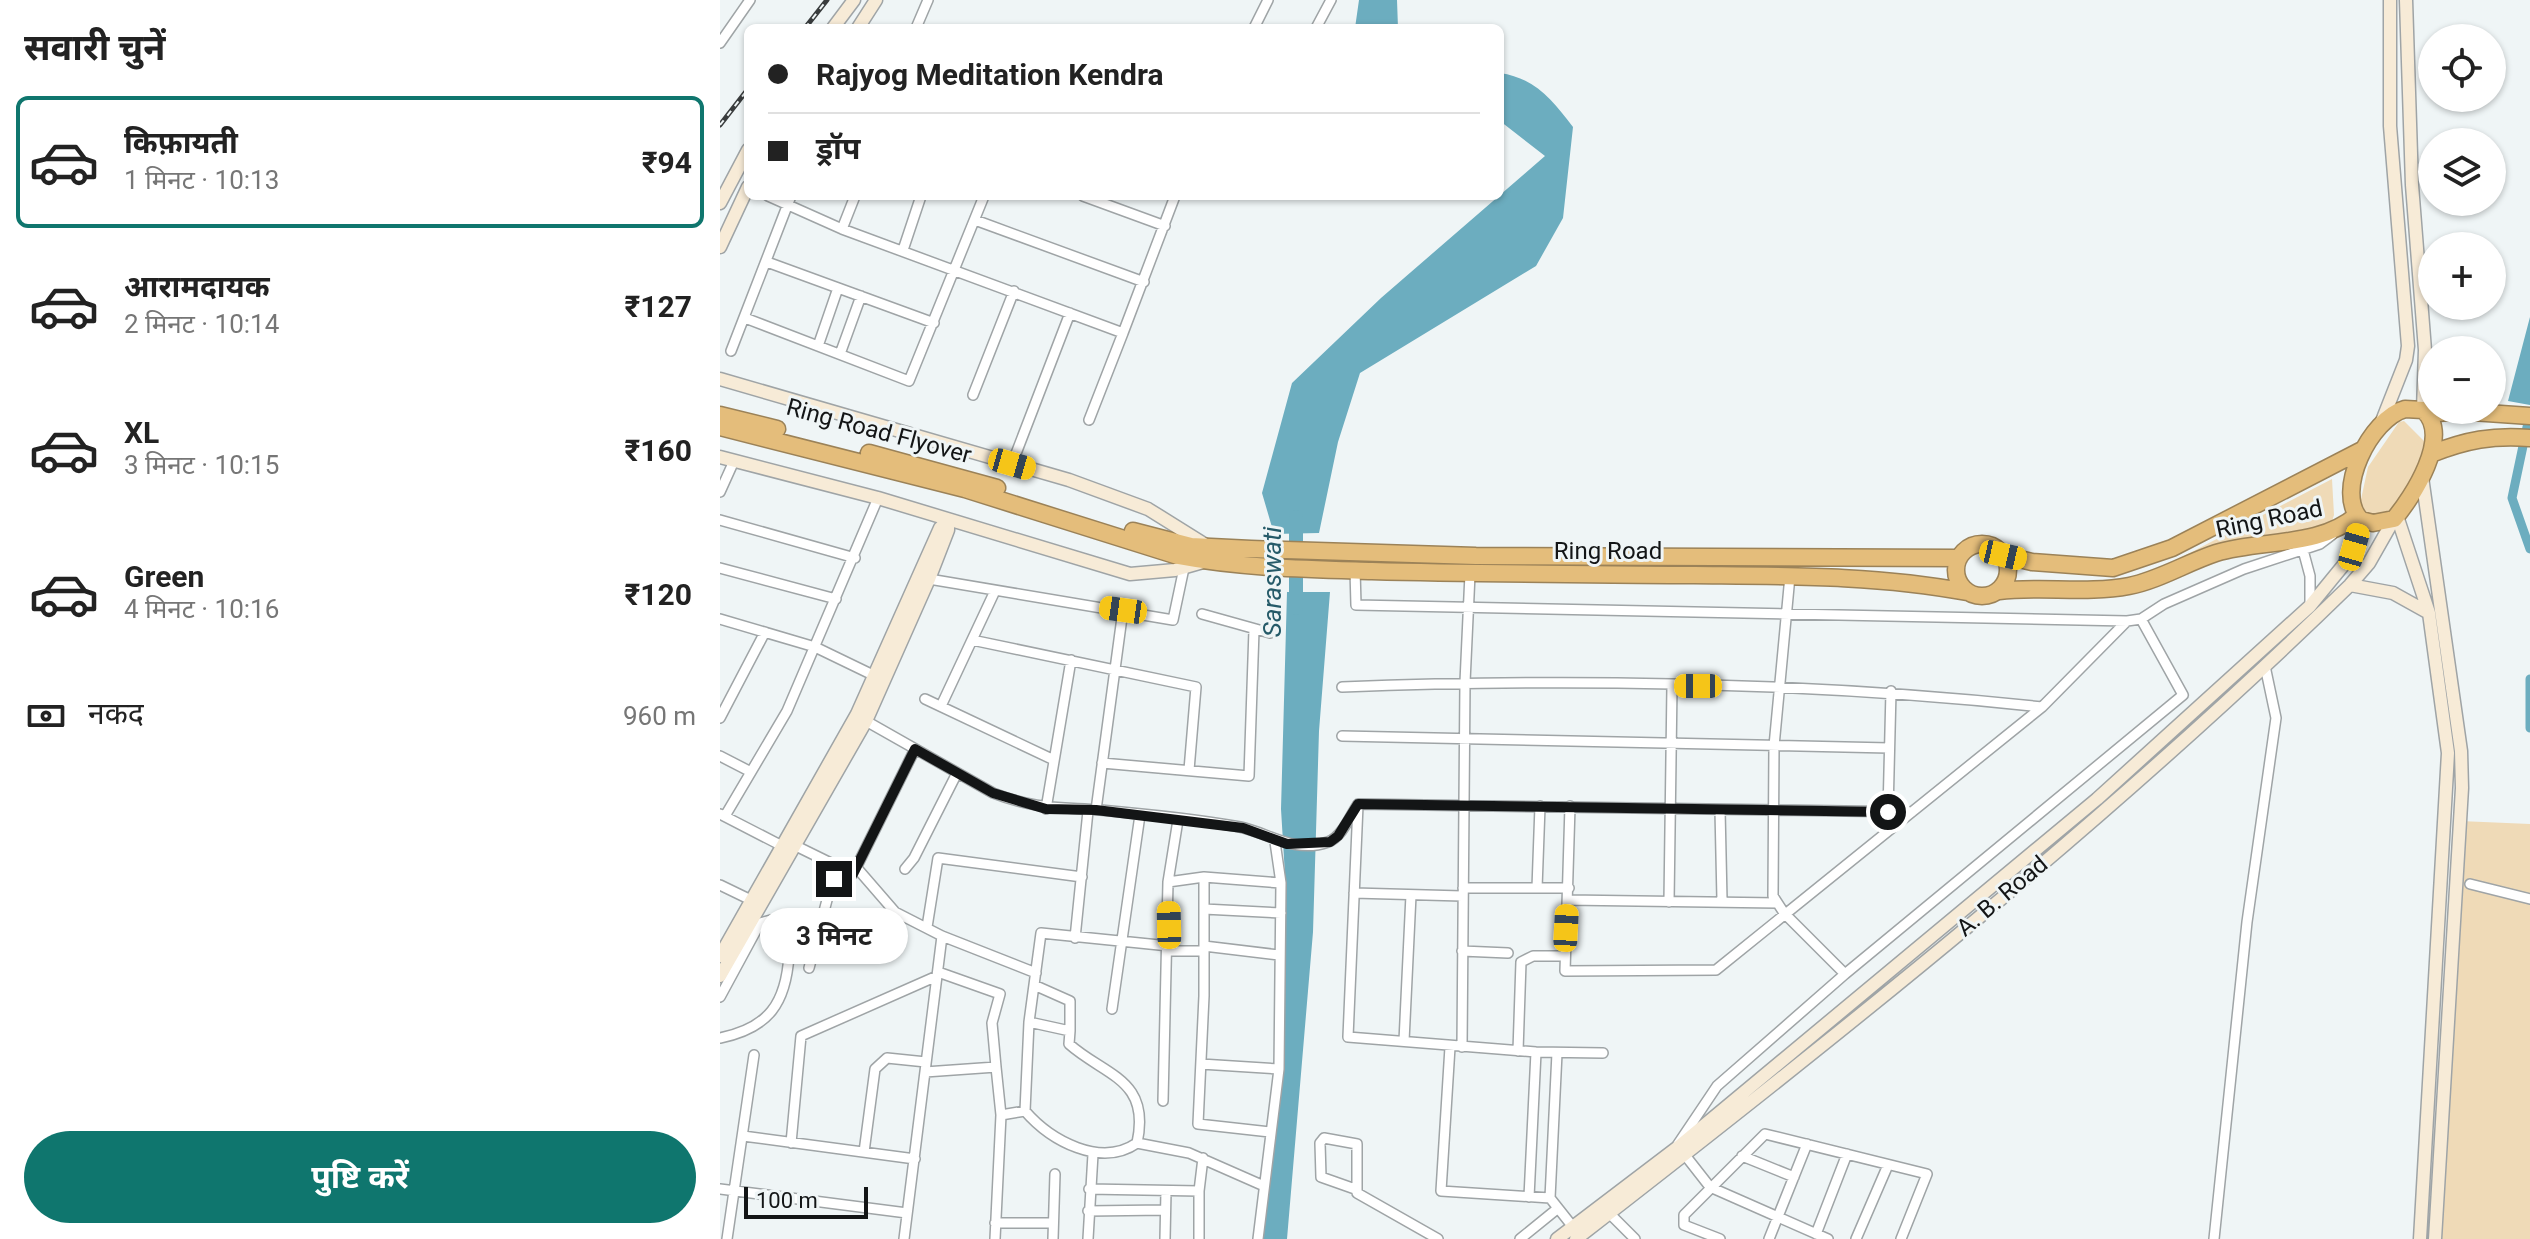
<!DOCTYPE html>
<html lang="hi">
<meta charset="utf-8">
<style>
body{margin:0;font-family:Roboto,"Noto Sans Devanagari",sans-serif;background:#f2f2f2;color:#222;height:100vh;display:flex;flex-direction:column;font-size:30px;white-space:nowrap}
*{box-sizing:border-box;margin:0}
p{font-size:26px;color:#767676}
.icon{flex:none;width:44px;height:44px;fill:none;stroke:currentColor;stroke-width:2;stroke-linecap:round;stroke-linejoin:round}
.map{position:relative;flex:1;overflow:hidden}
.sheet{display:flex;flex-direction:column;background:#fff;width:720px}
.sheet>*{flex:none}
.hud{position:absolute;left:24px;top:24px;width:760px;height:176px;border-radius:12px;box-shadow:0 2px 6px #0004;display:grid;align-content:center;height:176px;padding:0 24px;background:#fff}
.buttons{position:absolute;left:1698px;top:24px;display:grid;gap:16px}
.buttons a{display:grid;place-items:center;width:88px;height:88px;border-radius:50%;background:#fff;box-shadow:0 2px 6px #0004;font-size:40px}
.scale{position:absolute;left:24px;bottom:20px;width:124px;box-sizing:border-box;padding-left:8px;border:4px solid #131516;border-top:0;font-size:22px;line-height:28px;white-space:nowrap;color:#131516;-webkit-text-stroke:6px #eff5f6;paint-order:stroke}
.end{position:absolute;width:36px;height:36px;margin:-18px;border:10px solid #131516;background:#fff;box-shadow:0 0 0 4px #fff}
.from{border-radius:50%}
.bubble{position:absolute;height:56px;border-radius:28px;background:#fff;box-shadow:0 2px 6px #0004;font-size:26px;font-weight:700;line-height:56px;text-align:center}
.car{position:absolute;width:24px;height:48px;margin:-24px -12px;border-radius:10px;box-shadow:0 0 6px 2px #0007;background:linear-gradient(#f5c518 24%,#345 0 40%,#f5c518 0 76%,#345 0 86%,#f5c518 0)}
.hud b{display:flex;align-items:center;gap:28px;height:76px;font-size:30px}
.hud b+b{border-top:2px solid #e0e0e0}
.hud i{width:20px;height:20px;background:#222}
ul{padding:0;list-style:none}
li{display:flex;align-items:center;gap:24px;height:132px;margin:0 16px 12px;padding:0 8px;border:4px solid transparent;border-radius:12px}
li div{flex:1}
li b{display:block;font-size:30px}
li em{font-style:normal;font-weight:700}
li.selected{border-color:#0f766e}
li>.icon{width:72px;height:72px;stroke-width:1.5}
h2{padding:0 24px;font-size:36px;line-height:96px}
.pay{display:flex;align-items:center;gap:20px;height:88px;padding:0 24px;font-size:30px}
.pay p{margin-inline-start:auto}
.primary-button{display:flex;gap:16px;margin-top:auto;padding:16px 24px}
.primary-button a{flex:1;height:92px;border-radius:48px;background:#0f766e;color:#fff;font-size:32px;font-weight:700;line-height:92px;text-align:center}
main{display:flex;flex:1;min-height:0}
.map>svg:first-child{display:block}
.green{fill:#efdab7}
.water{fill:#6cadbf}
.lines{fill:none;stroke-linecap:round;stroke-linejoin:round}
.canal{stroke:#6cadbf;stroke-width:9}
.river{stroke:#6cadbf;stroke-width:14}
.street-casing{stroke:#9fa4a6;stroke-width:12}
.secondary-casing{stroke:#9fa4a6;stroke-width:15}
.highway-casing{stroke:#9b8258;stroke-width:19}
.street{stroke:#fff;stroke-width:9}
.secondary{stroke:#f7ebd7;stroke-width:12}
.highway{stroke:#e4bd7b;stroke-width:16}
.rail-casing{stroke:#393c3d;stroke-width:5}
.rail{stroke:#eff5f6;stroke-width:2;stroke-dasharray:6;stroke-linecap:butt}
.route{stroke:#131516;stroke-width:10}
.labels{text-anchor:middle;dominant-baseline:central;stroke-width:6;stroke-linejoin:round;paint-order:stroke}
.street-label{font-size:24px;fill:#131516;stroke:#eff5f6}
.water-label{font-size:26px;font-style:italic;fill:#255a68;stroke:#eff5f6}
</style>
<main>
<section class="sheet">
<h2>सवारी चुनें</h2>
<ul>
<li class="selected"><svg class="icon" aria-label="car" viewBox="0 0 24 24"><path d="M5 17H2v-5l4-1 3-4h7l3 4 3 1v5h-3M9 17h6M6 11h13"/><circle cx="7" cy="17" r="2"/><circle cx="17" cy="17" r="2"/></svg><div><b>किफ़ायती</b><p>1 मिनट · 10:13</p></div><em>₹94</em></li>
<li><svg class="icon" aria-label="car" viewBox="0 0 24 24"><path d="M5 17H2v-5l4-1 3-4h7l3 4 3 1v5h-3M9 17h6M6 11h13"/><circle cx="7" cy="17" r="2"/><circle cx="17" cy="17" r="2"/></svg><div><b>आरामदायक</b><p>2 मिनट · 10:14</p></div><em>₹127</em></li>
<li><svg class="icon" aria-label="car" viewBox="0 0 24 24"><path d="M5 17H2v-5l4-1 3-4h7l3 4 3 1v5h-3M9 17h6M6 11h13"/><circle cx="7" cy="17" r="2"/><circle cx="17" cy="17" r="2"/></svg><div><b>XL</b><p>3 मिनट · 10:15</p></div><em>₹160</em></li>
<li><svg class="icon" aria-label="car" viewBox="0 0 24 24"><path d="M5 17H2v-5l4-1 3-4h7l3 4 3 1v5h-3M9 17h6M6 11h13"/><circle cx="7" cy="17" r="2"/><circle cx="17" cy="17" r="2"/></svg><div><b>Green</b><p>4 मिनट · 10:16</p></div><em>₹120</em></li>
</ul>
<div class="pay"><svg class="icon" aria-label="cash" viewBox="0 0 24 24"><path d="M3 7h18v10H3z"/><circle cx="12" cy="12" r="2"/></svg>नकद<p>960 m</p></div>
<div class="primary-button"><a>पुष्टि करें</a></div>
</section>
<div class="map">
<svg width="1810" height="1239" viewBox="0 0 1810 1239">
<rect width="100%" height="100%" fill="#eff5f6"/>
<path class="green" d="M1684,421L1706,443L1702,464L1668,514L1651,518L1640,504L1648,467L1679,422Z
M1612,479L1614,515L1610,527L1538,536L1464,556Z
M1740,821L1810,824V1239H1715Z"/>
<path class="water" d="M639,0H677L678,28H635Z
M780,73C815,78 832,100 853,127L843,218L816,266L640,373L618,442L599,533L554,534L542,493L572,383L661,298L825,156L780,121Z
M1810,317V405L1788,401Z
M567,592H610L599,731L593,932L567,1239H543L560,1103L563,1022L565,875L561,809Z"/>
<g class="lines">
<path class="canal" d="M1810,413L1792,498L1810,549
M1810,679V728"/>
<path class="river" d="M576,608V517"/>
<defs>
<path id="street" d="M196,28L208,0
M534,28L548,0
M596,28L611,0
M0,43L30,0
M48,196L122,229L403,333L455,196
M363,196L445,226
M255,220L424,282
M122,229L135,196
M183,250L201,196
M47,262L214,323
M25,318L189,381L264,196
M98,346L118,288
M11,351L71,196
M120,354L141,296
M253,395L294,291
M369,420L403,333
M292,464L350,313
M0,492L14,461
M0,520L135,558
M1583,550L1590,576V606
M0,568L116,599
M635,570L636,605L1407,621
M1070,576L1054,746L1053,896L1064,913L1125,974
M209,579L453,620L464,568
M482,614L550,633
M0,619L95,647L155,676
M252,640L476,687L469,770
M622,687C855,678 1090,682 1322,707
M205,699L334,760
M221,706L274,593
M0,718L45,632
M146,721L273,793C314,809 338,807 380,810C426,814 475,819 520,827C549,833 575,854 608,842C622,837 630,816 638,804L1192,812
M622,736L1169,748
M0,756L31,772
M382,763L529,776L534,630
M638,805L628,1037L816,1052L883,1053
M850,806L845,971L996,970L1322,707L1407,621L1421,619L1444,604L1524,569L1600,544L1612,535
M326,809L351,660
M376,810L403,610
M1000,810L1002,900
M1168,812L1171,691
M0,814L68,849
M5,816L67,711L158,498
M74,845L133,874L195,749
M136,867L175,912L222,936L316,973
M185,869L194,858L237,773
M484,877V996L478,1124L550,1132
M448,882L484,877L561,883
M1750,884L1810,899
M0,885L31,900
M743,888H849
M817,888L820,806
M634,893L742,896
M848,900L1057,903
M949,902L952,686
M484,909L561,913
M207,927L218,858L362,877
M355,938L368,811
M484,946L559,955
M449,951H484
M742,951L788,953
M89,968L116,866
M314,985L350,1001V1031
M0,997L40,923L51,920L65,924C72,934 70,944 69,955C66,1003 49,1028 0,1038
M392,1009L420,815
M684,1041L691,895
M730,1047L721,1191L830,1198
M742,1047L745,682L750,574
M798,1051L801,962L813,956H845
M837,1053L830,1198L853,1227
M481,1064L559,1069
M205,1072L276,1067L272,1023L280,994L218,972
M443,1101L448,882L458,820
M305,1111L309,1022
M281,1115L305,1111C331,1141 381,1168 417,1143C431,1079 385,1076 349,1044L350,1031L309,1022L321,933L449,946
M23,1136L195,1159
M71,1143L81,1036L217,976
M417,1143L469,1153L544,1186
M958,1144L997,1086L1125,974L1463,695L1421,619
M961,1150L990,1187L1108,1239
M144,1152L155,1069L167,1058L206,1062
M1022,1156L1074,1177
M0,1189L187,1213
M369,1189L479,1191V1239
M635,1189L601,1177L600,1143L604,1138L637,1144V1193L718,1239
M479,1191L483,1158
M809,1197L816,1052
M368,1211L445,1210
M889,1213L915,1239
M275,1223H333
M1096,1234L1127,1154
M7,1239L34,1055
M184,1239L222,936
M275,1239L281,1115L276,1067
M333,1239L335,1174
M368,1239L373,1154
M445,1239L446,1191
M538,1239L559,1069L561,883L555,842
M800,1239L837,1209
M1000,1239L964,1225V1215L1045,1134L1207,1174L1181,1239
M1049,1239L1087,1144
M1136,1239L1168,1165
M1494,1239L1527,922L1556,718L1545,666"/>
<path id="secondary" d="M1686,0L1692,185L1705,350L1703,410
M113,28L134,0
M138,28L156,0
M0,203L28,150
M0,247L28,187
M0,379L349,480L428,509L489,547
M1662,421L1686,360L1688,346L1670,126V0
M0,457L158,498L410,574L455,570L483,562
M1702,477L1741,751L1742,788L1715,1239
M1677,516L1709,613L1728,753L1700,1239
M1630,585L1673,593L1709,613
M0,956L137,714L220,528L228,520
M0,976L146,721L209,579L228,530V520
M837,1239L958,1147L1377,799L1590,606L1626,562L1641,520
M856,1239C1123,1032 1388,821 1630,585L1649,563L1674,519"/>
<path id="highway" d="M1685,409L1703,410C1733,435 1692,498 1674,519L1653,523L1641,520C1613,492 1651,418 1685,409Z
M1708,414L1738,411L1810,416
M0,415L57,429
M0,427L245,489L458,556C521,568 587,569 652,571C759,574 866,574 974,575C1065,576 1157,575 1247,592
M149,453L277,488
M1711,454C1746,440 1773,435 1810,438
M413,531L471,546L531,549L756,556L1239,558
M1236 570a26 26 0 1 1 52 0a26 26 0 1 1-52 0Z
M1283,555L1312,562L1393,568L1452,548L1642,450
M1279,591C1322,586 1367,594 1409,586C1439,580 1466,563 1496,553C1541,539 1599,548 1637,515"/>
</defs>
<use href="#street" class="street-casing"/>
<use href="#secondary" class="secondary-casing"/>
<use href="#highway" class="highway-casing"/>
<use href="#street" class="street"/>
<use href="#secondary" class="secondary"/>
<use href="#highway" class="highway"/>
<defs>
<path id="rail" d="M85,28L107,0
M0,125L28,89"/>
</defs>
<use href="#rail" class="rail-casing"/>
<use href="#rail" class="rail"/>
</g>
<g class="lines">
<path class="route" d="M114,879L116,866L133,874L195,749L273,793L326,809L376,810L523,828L567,844L610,842L618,836L638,804L1168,812"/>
</g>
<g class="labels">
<g class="street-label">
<text transform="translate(159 431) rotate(15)">Ring Road Flyover</text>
<text transform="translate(1549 519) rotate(-12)">Ring Road</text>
<text x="888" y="551">Ring Road</text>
<text transform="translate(1282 896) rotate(-40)">A. B. Road</text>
</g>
<g class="water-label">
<text transform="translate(552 582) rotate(-90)">Saraswati</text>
</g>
</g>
</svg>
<div class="buttons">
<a><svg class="icon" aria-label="locate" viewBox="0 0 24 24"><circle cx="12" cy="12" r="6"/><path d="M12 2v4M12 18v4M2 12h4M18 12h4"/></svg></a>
<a><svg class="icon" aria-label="layers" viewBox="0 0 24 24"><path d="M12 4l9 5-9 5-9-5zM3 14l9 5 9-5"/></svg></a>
<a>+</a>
<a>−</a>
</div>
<div class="scale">100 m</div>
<i class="end from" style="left:1168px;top:812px"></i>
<i class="end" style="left:114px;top:879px"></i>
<div class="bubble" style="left:40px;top:908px;width:148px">3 मिनट</div>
<i class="car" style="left:292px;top:464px;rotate:106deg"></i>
<i class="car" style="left:1634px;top:547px;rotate:16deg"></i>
<i class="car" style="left:1283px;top:555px;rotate:103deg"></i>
<i class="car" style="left:403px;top:610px;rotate:278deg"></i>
<i class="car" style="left:978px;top:686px;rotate:270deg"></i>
<i class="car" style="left:449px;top:925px;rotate:359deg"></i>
<i class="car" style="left:846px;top:928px;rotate:3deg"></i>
<div class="hud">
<b><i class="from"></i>Rajyog Meditation Kendra</b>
<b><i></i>ड्रॉप</b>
</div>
</div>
</main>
